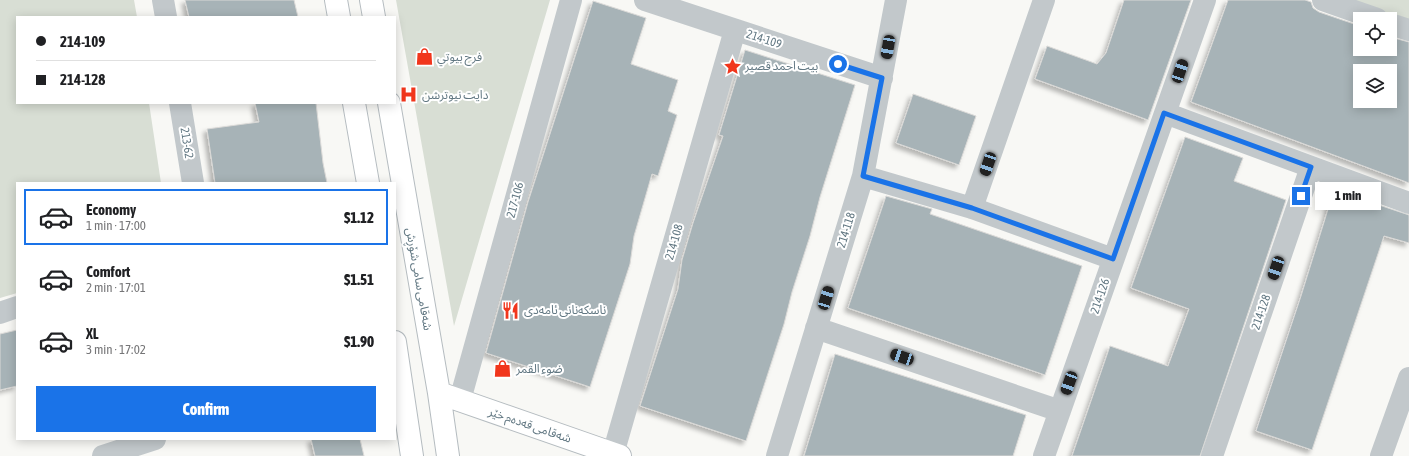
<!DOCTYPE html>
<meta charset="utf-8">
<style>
body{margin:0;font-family:"Asap Condensed","Noto Sans Arabic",sans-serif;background:#f6f6f6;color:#202124;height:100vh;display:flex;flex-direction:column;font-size:15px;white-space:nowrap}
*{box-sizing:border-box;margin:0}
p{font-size:13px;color:#757577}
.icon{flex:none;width:22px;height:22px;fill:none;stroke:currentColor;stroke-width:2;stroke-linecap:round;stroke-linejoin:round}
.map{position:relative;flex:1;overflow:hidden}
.drawer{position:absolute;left:16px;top:182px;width:380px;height:258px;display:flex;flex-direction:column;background:#fff;border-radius:0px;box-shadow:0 2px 10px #0003}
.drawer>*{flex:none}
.hud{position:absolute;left:16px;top:16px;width:380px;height:88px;border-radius:0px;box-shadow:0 2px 10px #0003;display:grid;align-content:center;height:88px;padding:0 20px;background:#fff}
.controls{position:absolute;left:1353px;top:12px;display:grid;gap:8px}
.controls a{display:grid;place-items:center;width:44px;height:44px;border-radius:0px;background:#fff;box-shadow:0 2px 10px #0003;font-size:20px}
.end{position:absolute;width:18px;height:18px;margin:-9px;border:5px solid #1a73e8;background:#fff;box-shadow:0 0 0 2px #fff}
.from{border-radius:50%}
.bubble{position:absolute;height:28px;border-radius:0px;background:#fff;box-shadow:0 2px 10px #0003;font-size:13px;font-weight:800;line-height:28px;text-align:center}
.car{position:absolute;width:12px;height:24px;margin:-12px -6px;border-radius:5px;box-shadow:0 0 3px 1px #0007;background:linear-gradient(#222 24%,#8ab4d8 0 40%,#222 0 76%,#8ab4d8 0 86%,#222 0)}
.hud b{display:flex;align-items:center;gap:14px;height:38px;font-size:15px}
.hud b+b{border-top:1px solid #e0e0e0}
.hud i{width:10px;height:10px;background:#202124}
ul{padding:7px 0 0;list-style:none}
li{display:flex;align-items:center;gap:12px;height:56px;margin:0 8px 6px;padding:0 12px;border:2px solid transparent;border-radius:0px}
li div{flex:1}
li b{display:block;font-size:15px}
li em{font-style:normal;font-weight:800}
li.on{border-color:#1a73e8}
li>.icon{width:36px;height:36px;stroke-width:1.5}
.button{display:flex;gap:8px;margin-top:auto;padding:8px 20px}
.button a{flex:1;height:46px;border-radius:0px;background:#1a73e8;color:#fff;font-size:16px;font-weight:800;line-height:46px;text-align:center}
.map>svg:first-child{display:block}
.green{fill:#d8ded4}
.building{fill:#a7b3b7;stroke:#dad9d7;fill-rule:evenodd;filter:url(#shadow)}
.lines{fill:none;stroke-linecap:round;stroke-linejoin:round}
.secondary-casing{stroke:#b5bcc0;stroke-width:24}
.street{stroke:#c2c8cb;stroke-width:22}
.secondary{stroke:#fff;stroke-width:22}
.route{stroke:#1a73e8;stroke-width:5}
.labels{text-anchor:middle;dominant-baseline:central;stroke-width:4;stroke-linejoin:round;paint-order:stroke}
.street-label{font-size:12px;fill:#617782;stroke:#fff}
.poi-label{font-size:12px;fill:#617782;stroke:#fff;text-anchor:start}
</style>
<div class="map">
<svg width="1409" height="456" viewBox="0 0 1409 456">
<defs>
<filter id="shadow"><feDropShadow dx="-3.5" dy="3.5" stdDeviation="2" flood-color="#0004"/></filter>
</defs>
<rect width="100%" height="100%" fill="#f8f8f5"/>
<path class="green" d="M0,0H134L137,17H17V103H149L161,183H17V293L0,298Z
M396,0H550L454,326Z
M1316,0H1409V33Z"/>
<path class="building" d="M185,0H294L298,17H189Z
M1124,0H1191L1148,120L1035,79L1047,46L1097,64L1106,53Z
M1228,0H1305L1311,2L1313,8L1319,12L1360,26V49H1390V37L1409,42V183L1191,102ZM1360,71H1390V101H1360Z
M593,1L646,18L631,64L678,80L668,111L677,115L658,176L652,174L634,236L630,264L590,387L486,353L528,202Z
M745,50L855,85L820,197L810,236L792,292L784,324L746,441L640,406L678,289L682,260L693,223L723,136L719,135Z
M913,94L976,116L959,165L896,143Z
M255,103H316L323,163L327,183H215L207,129L259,122Z
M1185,137L1243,158L1234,181L1286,200L1200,456H1072L1110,346L1168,366L1189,309L1131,288Z
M1334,190L1409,215V243L1384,236L1312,450L1256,431L1301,296Z
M886,196L932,209L930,214L1082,266L1045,375L848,308Z
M17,330V386L0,390V334Z
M835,354L1026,415L1013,456H804Z
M311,439H360L364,456H315Z"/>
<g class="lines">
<defs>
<path id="secondary" d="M336,0L339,17
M371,0L374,17
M354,103L368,183
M389,103L439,393L448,456
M395,342L412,456
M439,393L620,456"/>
</defs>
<use href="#secondary" class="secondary-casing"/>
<path class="street" d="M163,0L166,17
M645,0L882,78
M1323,0L1377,19
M1390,24L1409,30
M180,103L193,183
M1165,113L1409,203
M863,176L972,208L1113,259
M972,208L1044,0
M0,313L17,307
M816,328L1060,411
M460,400L571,0
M613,454L735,30
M103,456L155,439
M777,456L863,176L896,0
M1044,456L1205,0
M1212,456L1311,167
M1381,456L1409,378"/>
<use href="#secondary" class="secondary"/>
</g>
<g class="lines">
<path class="route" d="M838,64L882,78L863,176L972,208L1113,259L1164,113L1311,167L1301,196"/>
</g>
<defs>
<symbol id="shop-bare" viewBox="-9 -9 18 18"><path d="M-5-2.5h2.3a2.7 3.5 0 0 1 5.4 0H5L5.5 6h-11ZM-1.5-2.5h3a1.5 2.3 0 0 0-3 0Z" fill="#f1361c" stroke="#fff" stroke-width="2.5" paint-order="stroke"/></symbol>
<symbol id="sight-bare" viewBox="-9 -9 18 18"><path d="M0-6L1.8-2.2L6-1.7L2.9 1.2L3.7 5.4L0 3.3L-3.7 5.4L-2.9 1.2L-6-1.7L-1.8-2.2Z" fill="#f1361c" stroke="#fff" stroke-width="2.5" paint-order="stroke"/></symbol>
<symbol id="hospital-bare" viewBox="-9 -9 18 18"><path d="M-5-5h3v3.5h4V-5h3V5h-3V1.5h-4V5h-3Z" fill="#f1361c" stroke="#fff" stroke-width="2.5" paint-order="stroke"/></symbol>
<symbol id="restaurant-bare" viewBox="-9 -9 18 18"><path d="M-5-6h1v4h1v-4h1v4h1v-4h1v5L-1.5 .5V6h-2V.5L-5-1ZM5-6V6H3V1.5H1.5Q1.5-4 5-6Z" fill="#f1361c" stroke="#fff" stroke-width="2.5" paint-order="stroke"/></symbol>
</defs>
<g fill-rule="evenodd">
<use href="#shop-bare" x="412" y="44" width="25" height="25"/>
<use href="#sight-bare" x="720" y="54" width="25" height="25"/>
<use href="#hospital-bare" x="396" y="82" width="25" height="25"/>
<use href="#restaurant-bare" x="498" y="298" width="25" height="25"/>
<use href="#shop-bare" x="490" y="356" width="25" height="25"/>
</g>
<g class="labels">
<g class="street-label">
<text transform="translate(764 39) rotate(18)">214-109</text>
<text transform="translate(187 143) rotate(81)">213-62</text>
<text transform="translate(515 200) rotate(-75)">217-106</text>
<text transform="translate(846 230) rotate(-73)">214-118</text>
<text transform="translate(674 242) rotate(-74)">214-108</text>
<text transform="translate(419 279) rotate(80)">شەقامی سامی شۆڕش</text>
<text transform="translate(1100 296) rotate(-71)">214-126</text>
<text transform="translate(1261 312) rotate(-71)">214-128</text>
<text transform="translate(530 425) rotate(19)">شەقامی قەدەم خێر</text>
</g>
<g class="poi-label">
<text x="437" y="57">فرح بيوتي</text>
<text x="745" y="66">بيت احمد قصير</text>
<text x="422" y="95">دايت نيوترشن</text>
<text x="524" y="310">ناسکەنانی ئامەدی</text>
<text x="516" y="369">ضوء القمر</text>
</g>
</g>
</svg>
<div class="controls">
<a><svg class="icon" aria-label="locate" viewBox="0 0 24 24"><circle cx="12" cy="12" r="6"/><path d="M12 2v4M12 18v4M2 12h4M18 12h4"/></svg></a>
<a><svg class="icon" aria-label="layers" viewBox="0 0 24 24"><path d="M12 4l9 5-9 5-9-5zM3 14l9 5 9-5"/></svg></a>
</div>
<i class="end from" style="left:838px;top:64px"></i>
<i class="end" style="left:1301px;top:196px"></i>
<div class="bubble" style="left:1315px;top:182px;width:66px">1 min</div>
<i class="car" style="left:888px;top:47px;rotate:190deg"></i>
<i class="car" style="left:1180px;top:71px;rotate:19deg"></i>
<i class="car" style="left:988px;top:164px;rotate:199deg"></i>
<i class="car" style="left:1276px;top:268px;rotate:199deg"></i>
<i class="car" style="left:826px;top:298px;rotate:17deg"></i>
<i class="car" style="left:902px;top:357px;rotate:289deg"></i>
<i class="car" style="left:1069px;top:383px;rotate:200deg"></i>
<div class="hud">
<b><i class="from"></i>214-109</b>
<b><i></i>214-128</b>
</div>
<section class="drawer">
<ul>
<li class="on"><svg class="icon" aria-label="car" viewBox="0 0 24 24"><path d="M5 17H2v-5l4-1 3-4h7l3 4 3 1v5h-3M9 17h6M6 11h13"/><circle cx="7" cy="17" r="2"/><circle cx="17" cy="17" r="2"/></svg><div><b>Economy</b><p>1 min · 17:00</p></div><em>$1.12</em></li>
<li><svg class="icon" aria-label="car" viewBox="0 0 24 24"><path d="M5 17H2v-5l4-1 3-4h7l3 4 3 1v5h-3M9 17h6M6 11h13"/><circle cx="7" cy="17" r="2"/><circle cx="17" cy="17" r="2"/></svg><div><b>Comfort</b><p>2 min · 17:01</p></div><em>$1.51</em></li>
<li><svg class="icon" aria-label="car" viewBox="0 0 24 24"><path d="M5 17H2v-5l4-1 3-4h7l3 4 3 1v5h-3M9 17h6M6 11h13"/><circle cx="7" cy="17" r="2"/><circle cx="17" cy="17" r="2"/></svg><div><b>XL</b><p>3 min · 17:02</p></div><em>$1.90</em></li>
</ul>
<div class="button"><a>Confirm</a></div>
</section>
</div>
